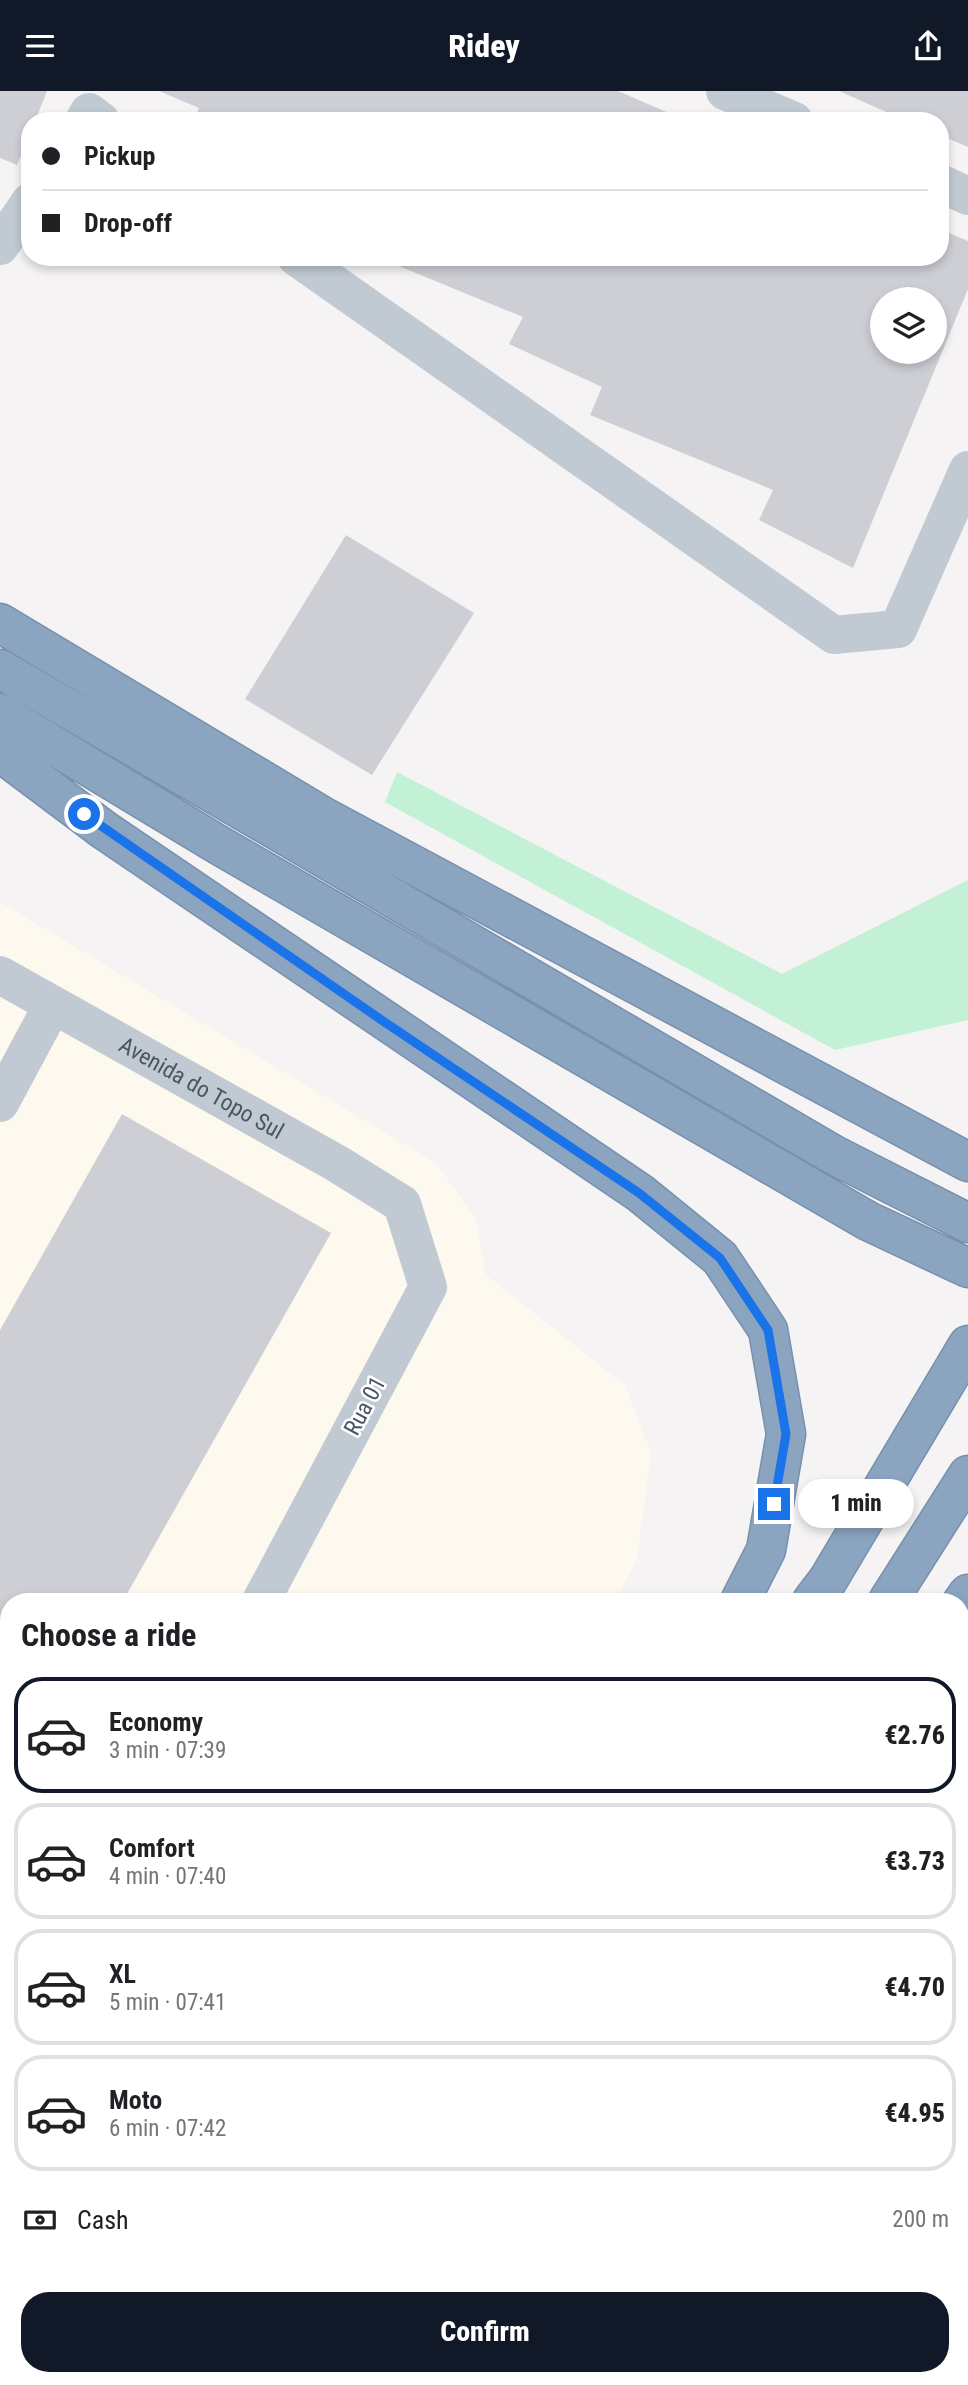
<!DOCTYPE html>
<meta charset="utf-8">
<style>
body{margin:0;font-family:"Roboto Condensed",sans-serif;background:#f6f6f6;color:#202124;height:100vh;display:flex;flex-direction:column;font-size:26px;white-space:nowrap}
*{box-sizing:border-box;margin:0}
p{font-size:23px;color:#757577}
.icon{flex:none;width:38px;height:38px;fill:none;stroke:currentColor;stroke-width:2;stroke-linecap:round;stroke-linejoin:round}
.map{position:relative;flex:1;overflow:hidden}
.drawer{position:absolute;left:0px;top:1502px;width:970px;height:793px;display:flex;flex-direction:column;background:#fff;border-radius:28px 28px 0 0;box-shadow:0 4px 10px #0003}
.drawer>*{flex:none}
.guide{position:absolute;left:21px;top:21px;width:928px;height:154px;border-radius:28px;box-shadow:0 4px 10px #0003;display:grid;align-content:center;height:154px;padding:0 21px;background:#fff}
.buttons{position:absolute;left:870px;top:196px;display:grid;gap:14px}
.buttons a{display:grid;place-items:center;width:77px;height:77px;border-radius:50%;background:#fff;box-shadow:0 4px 10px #0003;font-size:35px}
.end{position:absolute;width:32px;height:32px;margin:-16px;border:9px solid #1a73e8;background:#fff;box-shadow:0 0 0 4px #fff}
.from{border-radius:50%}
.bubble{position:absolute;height:49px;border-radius:24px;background:#fff;box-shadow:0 4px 10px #0003;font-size:23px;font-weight:800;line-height:49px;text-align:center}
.guide b{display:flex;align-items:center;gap:24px;height:66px;font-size:26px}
.guide b+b{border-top:2px solid #e0e0e0}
.guide i{width:18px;height:18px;background:#202124}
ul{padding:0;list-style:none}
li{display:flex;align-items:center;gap:21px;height:116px;margin:0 14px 10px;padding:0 7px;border:4px solid #e0e0e0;border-radius:28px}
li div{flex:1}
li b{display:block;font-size:26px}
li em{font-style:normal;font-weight:800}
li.on{border-color:#111827}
li>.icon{width:63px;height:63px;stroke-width:1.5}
h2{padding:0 21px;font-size:32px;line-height:84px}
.pay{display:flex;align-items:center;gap:18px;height:77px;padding:0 21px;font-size:26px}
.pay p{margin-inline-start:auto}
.primary-button{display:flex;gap:14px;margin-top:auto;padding:14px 21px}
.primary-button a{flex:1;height:80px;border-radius:28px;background:#111827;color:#fff;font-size:28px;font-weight:800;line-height:80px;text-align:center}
header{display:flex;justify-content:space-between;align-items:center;height:91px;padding:0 21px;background:#111827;color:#fff;font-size:32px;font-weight:800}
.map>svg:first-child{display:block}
.commercial{fill:#fdf9ef}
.green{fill:#c3f1d5}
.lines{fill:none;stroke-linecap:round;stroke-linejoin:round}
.stream{stroke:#90daee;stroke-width:10}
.building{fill:#cdcfd5;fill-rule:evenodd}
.highway-casing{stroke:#7690ad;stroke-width:41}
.minor{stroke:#c1cad2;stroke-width:38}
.highway{stroke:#8ba5c1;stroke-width:38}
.route{stroke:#1a73e8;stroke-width:9}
.labels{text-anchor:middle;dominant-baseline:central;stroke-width:5;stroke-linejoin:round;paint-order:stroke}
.street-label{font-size:23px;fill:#4a5661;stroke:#fff}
</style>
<header><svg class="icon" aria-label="menu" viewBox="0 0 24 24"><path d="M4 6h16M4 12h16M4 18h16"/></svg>Ridey<svg class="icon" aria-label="share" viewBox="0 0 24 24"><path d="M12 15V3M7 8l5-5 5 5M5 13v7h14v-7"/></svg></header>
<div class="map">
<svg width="968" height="2294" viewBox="0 0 968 2294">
<rect width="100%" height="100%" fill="#f5f3f3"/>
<path class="commercial" d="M0,811L436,1072L476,1128L486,1184L625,1294L651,1362L637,1468L615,1510H9V2286H700L697,2294H0Z"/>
<path class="green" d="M397,681L782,883L968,789V929L835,959L385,711Z"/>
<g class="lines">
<path class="stream" d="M961,1706L968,1693
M679,2294L680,2286"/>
</g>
<path class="building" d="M0,0H47L35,30H30V43L17,74L0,67Z
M159,0H618L687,30H194L199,17Z
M839,0H968V56L940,44V30H907Z
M940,138L968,150V198L853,477L759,429L773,399L590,324L602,296L509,253L523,226L377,166H940ZM882,208H934V261H882Z
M346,444L474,522L372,684L245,608Z
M122,1023L331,1142L123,1510H9V1713L0,1729V1239Z
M968,2276V2294H958Z"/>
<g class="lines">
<defs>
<path id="highway" d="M0,532L324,726L968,1071
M0,578L834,1064L968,1132
M0,622L217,753L868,1130L968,1177
M0,661L104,739L640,1102L720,1167L768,1239L786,1343L766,1459L740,1510
M812,1510L828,1489L968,1254
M888,1510L968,1384
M961,1513L968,1503"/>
</defs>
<use href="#highway" class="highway-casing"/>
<g class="minor">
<path d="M725,0L794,30"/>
<path d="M84,30L89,21L101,30"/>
<path d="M940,92L968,105"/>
<path d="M0,155L30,111"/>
<path d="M296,166L834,544L898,538L968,379"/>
<path id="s1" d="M0,884L336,1072L402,1113L428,1196L261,1510"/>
<path d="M0,1012L52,915"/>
<path d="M0,1852L9,1857"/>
<path d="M961,1966L968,1960"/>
<path d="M0,1988L9,1974"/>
<path d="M961,2196L968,2197"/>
<path d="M327,2294L330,2286"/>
<path d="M465,2294V2286"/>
<path d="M802,2294V2286"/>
</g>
<use href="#highway" class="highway"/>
</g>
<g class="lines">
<path class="route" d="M84,723L380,928L639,1102L720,1167L768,1239L786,1343L774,1413"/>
</g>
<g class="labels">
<g class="street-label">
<text stroke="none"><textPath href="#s1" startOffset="231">Avenida do Topo Sul</textPath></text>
<text transform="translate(365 1315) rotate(-62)">Rua 01</text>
</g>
</g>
</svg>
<div class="buttons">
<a><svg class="icon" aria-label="layers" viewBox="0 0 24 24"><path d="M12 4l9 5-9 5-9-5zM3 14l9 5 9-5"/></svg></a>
</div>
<i class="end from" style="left:84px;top:723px"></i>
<i class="end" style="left:774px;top:1413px"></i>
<div class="bubble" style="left:798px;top:1388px;width:116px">1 min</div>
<div class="guide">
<b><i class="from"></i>Pickup</b>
<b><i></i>Drop-off</b>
</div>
<section class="drawer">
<h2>Choose a ride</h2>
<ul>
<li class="on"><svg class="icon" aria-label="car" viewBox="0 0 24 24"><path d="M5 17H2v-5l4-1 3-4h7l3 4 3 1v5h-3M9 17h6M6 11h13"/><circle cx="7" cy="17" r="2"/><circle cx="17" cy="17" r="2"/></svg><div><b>Economy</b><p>3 min · 07:39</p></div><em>€2.76</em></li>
<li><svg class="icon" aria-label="car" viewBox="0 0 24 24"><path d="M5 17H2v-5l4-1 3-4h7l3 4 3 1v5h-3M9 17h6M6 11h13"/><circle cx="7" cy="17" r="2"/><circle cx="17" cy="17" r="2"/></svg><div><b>Comfort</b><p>4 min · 07:40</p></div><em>€3.73</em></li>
<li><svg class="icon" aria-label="car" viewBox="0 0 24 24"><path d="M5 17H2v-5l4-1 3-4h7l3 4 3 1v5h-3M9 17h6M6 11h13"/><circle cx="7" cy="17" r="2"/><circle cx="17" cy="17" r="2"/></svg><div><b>XL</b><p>5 min · 07:41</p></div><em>€4.70</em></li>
<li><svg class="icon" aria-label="car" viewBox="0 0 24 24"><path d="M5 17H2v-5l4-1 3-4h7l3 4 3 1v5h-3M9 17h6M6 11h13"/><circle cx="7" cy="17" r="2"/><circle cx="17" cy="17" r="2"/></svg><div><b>Moto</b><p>6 min · 07:42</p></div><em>€4.95</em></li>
</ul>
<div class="pay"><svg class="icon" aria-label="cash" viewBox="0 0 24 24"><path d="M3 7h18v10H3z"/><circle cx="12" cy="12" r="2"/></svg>Cash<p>200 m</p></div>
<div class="primary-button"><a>Confirm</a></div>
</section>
</div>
